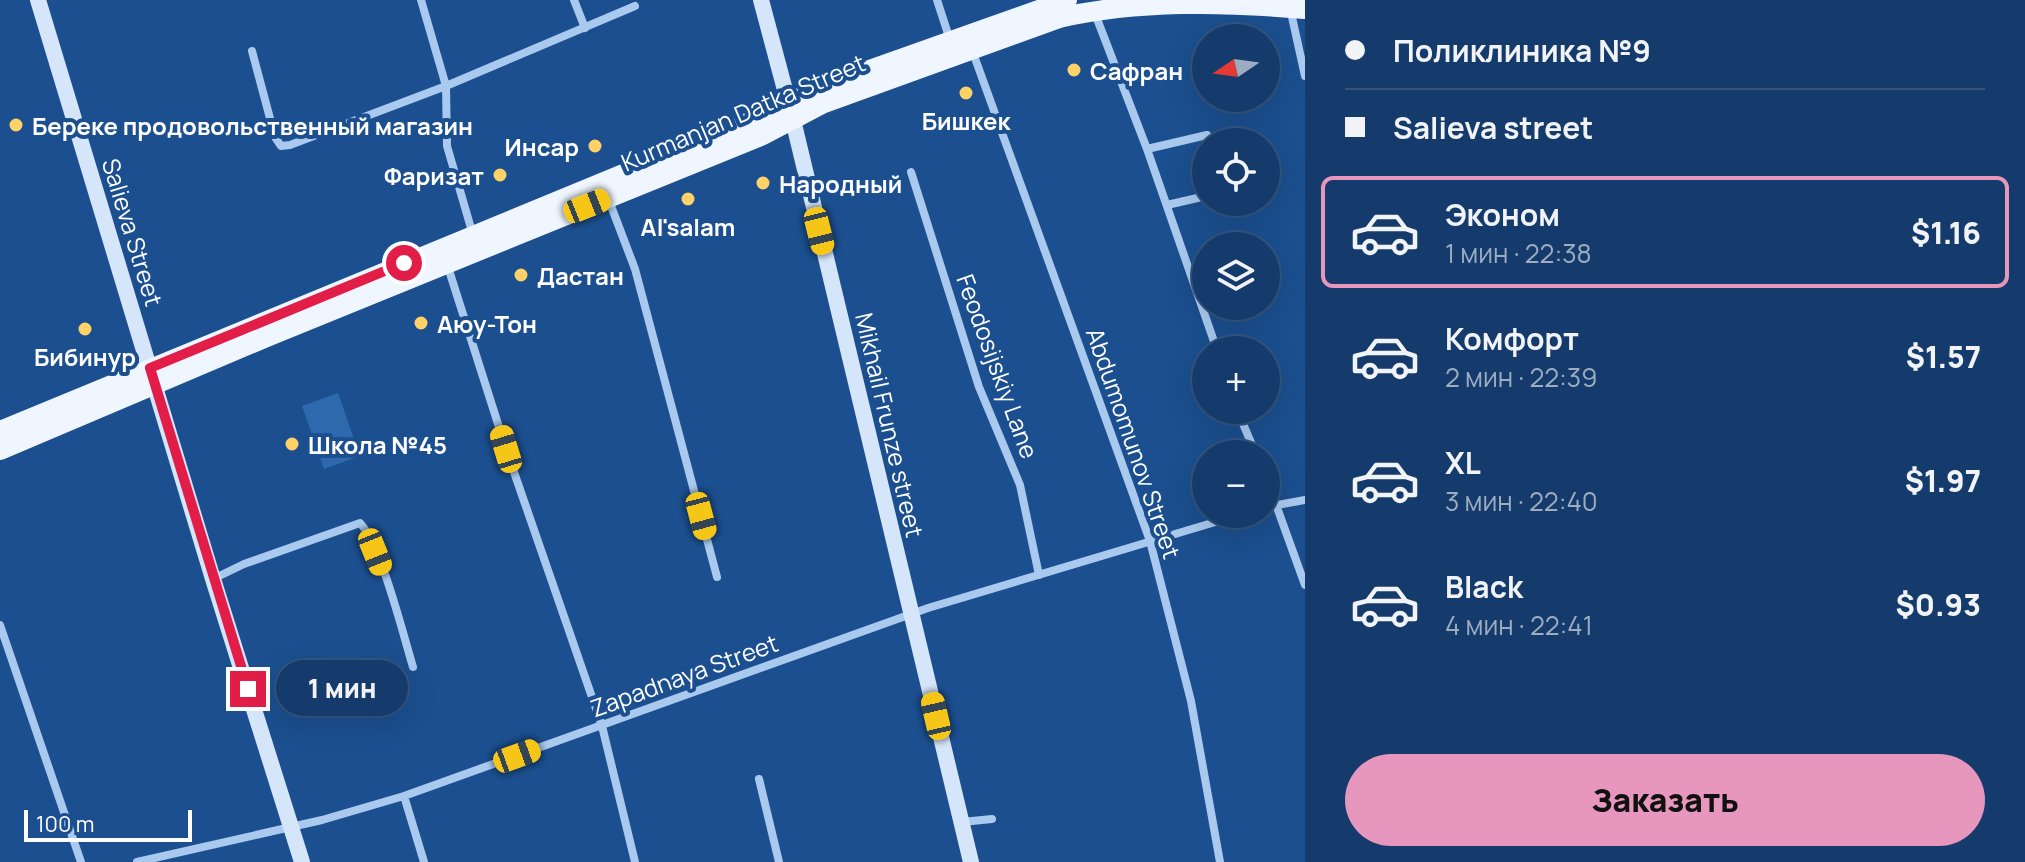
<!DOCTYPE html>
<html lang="ru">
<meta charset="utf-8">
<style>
body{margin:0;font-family:Manrope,sans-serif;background:#1d4271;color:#f1f3f6;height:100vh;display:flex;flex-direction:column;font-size:30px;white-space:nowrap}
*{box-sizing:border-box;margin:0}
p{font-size:26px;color:#9dadc1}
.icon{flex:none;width:44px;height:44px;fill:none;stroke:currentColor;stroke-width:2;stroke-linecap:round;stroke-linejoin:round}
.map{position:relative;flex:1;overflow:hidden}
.panel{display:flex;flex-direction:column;background:#143b6b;width:720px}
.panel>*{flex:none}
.top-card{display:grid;align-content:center;height:176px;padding:0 40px;background:#143b6b}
.needle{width:52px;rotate:257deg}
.fabs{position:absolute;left:1192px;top:24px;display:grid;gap:16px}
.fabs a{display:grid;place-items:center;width:88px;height:88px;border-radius:50%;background:#143b6b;box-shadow:0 8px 32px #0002,0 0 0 2px #33557e;font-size:40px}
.scale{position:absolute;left:24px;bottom:20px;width:168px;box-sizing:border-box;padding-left:8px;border:4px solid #fff;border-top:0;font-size:22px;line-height:28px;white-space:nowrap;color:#fff;-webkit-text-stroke:6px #1b4f8f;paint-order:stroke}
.end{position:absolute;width:36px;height:36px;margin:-18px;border:10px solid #e11d48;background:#fff;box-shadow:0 0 0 4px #fff}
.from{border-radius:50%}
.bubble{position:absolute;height:56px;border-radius:28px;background:#143b6b;box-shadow:0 8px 32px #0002,0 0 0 2px #33557e;font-size:26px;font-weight:800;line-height:56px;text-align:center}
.car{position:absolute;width:24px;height:48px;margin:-24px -12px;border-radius:10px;box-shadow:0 0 6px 2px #0007;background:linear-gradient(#f5c518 24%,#345 0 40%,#f5c518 0 76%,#345 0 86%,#f5c518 0)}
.top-card b{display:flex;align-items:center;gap:28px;height:76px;font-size:30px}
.top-card b+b{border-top:2px solid #33557e}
.top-card i{width:20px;height:20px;background:#f1f3f6}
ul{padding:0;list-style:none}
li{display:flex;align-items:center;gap:24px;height:112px;margin:0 16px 12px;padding:0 24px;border:4px solid transparent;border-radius:12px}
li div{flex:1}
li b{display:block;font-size:30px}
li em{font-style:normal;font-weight:800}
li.current{border-color:#e797bd}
li>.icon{width:72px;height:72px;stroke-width:1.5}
.action{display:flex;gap:16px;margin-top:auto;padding:16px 40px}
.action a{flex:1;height:92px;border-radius:48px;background:#e797bd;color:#111;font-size:32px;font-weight:800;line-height:92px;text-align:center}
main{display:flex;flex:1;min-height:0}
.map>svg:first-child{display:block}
.green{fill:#2e69ad}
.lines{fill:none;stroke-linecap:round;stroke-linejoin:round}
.minor{stroke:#a9c9ee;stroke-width:8}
.secondary{stroke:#d6e6fa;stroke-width:16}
.primary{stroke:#f0f6ff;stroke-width:20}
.route{stroke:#e11d48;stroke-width:10}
.poi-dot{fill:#ffd166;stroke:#1b4f8f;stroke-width:3}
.labels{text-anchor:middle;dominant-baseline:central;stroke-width:8;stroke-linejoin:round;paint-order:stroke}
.poi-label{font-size:24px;font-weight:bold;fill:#fff;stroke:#1b4f8f;text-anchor:start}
.street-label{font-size:24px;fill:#fff;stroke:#1b4f8f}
</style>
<main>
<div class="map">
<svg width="1305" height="862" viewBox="0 0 1305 862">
<rect width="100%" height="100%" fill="#1b4f8f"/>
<path class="green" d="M338,393L360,456L324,469L302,406Z"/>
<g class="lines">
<path class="minor" d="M421,0L446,86L447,146L473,235
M574,0L585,28
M937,0L950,40
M1290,8L1305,76
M1094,11L1147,149L1217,350
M972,50L1150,541L1191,701L1220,862
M252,51L275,137L281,146L290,145L446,86L635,6
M1147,149L1207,135
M911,172L979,387L1020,485L1039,575
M608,198L635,269L717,577
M1167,205L1206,196
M447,264L506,449L602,726L635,862
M1237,410L1256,454
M1266,477L1305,585
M1266,507L1305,500
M213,579L244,564L360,523C381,545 403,634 413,667
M0,625L81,862
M759,779L779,862
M404,796L424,862
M962,822L992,819
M137,862L322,820L404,796L928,608L1242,514"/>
<path class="secondary" d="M38,0L213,579L302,862
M761,0L793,120L971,862"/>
<path class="primary" d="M0,431L757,119L819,88L1067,0
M0,450L269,336L763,135L824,103L1059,18C1139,0 1224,2 1305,9"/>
</g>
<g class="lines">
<path class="route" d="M248,689L150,368L404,263"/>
</g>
<g class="poi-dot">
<circle cx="1074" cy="70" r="8"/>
<circle cx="966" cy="93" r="8"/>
<circle cx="16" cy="125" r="8"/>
<circle cx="595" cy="146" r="8"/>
<circle cx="500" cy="175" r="8"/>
<circle cx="763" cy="183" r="8"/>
<circle cx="688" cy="199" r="8"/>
<circle cx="521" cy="275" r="8"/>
<circle cx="421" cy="323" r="8"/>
<circle cx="85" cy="329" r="8"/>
<circle cx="292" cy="444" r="8"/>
</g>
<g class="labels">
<g class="poi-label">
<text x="1090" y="70">Сафран</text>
<text x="966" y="120" text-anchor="middle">Бишкек</text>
<text x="32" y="125">Береке продовольственный магазин</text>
<text x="579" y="146" text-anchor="end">Инсар</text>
<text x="484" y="175" text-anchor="end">Фаризат</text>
<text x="779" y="183">Народный</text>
<text x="688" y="226" text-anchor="middle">Al'salam</text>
<text x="537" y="275">Дастан</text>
<text x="437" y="323">Аюу-Тон</text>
<text x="85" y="356" text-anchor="middle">Бибинур</text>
<text x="308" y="444">Школа №45</text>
</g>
<g class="street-label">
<text transform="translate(743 112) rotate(-23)">Kurmanjan Datka Street</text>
<text transform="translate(133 232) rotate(73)">Salieva Street</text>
<text transform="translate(998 366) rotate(70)">Feodosijskiy Lane</text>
<text transform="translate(890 425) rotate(77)">Mikhail Frunze street</text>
<text transform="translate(1134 443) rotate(71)">Abdumomunov Street</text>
<text transform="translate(684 675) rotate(-20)">Zapadnaya Street</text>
</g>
</g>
</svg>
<div class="fabs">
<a><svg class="needle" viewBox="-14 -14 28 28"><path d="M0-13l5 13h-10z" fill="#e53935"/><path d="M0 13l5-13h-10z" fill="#9dadc1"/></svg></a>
<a><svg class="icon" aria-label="locate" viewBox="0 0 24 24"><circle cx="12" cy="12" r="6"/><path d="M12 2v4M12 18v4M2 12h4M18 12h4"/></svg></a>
<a><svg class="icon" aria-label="layers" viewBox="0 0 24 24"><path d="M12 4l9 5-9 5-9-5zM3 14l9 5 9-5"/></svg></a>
<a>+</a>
<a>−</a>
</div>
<div class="scale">100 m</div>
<i class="end from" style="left:404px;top:263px"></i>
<i class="end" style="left:248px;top:689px"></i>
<div class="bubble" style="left:276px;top:660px;width:132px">1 мин</div>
<i class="car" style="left:587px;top:206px;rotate:68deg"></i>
<i class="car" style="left:819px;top:231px;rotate:166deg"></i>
<i class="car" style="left:506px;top:449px;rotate:343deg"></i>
<i class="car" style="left:701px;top:516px;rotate:165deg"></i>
<i class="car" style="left:375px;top:552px;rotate:158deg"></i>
<i class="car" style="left:936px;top:716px;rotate:347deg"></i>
<i class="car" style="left:517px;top:756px;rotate:70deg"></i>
</div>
<section class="panel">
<div class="top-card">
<b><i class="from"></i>Поликлиника №9</b>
<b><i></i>Salieva street</b>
</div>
<ul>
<li class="current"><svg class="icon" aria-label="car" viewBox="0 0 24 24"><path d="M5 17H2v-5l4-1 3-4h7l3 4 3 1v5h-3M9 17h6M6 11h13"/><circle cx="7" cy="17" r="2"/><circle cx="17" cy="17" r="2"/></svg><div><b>Эконом</b><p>1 мин · 22:38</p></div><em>$1.16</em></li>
<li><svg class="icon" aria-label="car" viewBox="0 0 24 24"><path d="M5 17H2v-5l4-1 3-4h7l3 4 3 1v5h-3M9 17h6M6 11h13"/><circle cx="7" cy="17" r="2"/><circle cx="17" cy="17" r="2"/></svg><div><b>Комфорт</b><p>2 мин · 22:39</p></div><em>$1.57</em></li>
<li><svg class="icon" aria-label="car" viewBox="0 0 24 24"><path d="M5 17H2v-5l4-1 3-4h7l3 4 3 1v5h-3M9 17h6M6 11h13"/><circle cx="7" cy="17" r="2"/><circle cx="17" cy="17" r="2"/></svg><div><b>XL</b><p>3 мин · 22:40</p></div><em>$1.97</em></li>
<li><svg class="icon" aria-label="car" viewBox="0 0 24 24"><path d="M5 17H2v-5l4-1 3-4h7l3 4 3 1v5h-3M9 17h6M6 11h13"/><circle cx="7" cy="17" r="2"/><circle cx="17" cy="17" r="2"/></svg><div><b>Black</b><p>4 мин · 22:41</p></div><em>$0.93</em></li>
</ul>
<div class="action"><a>Заказать</a></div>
</section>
</main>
